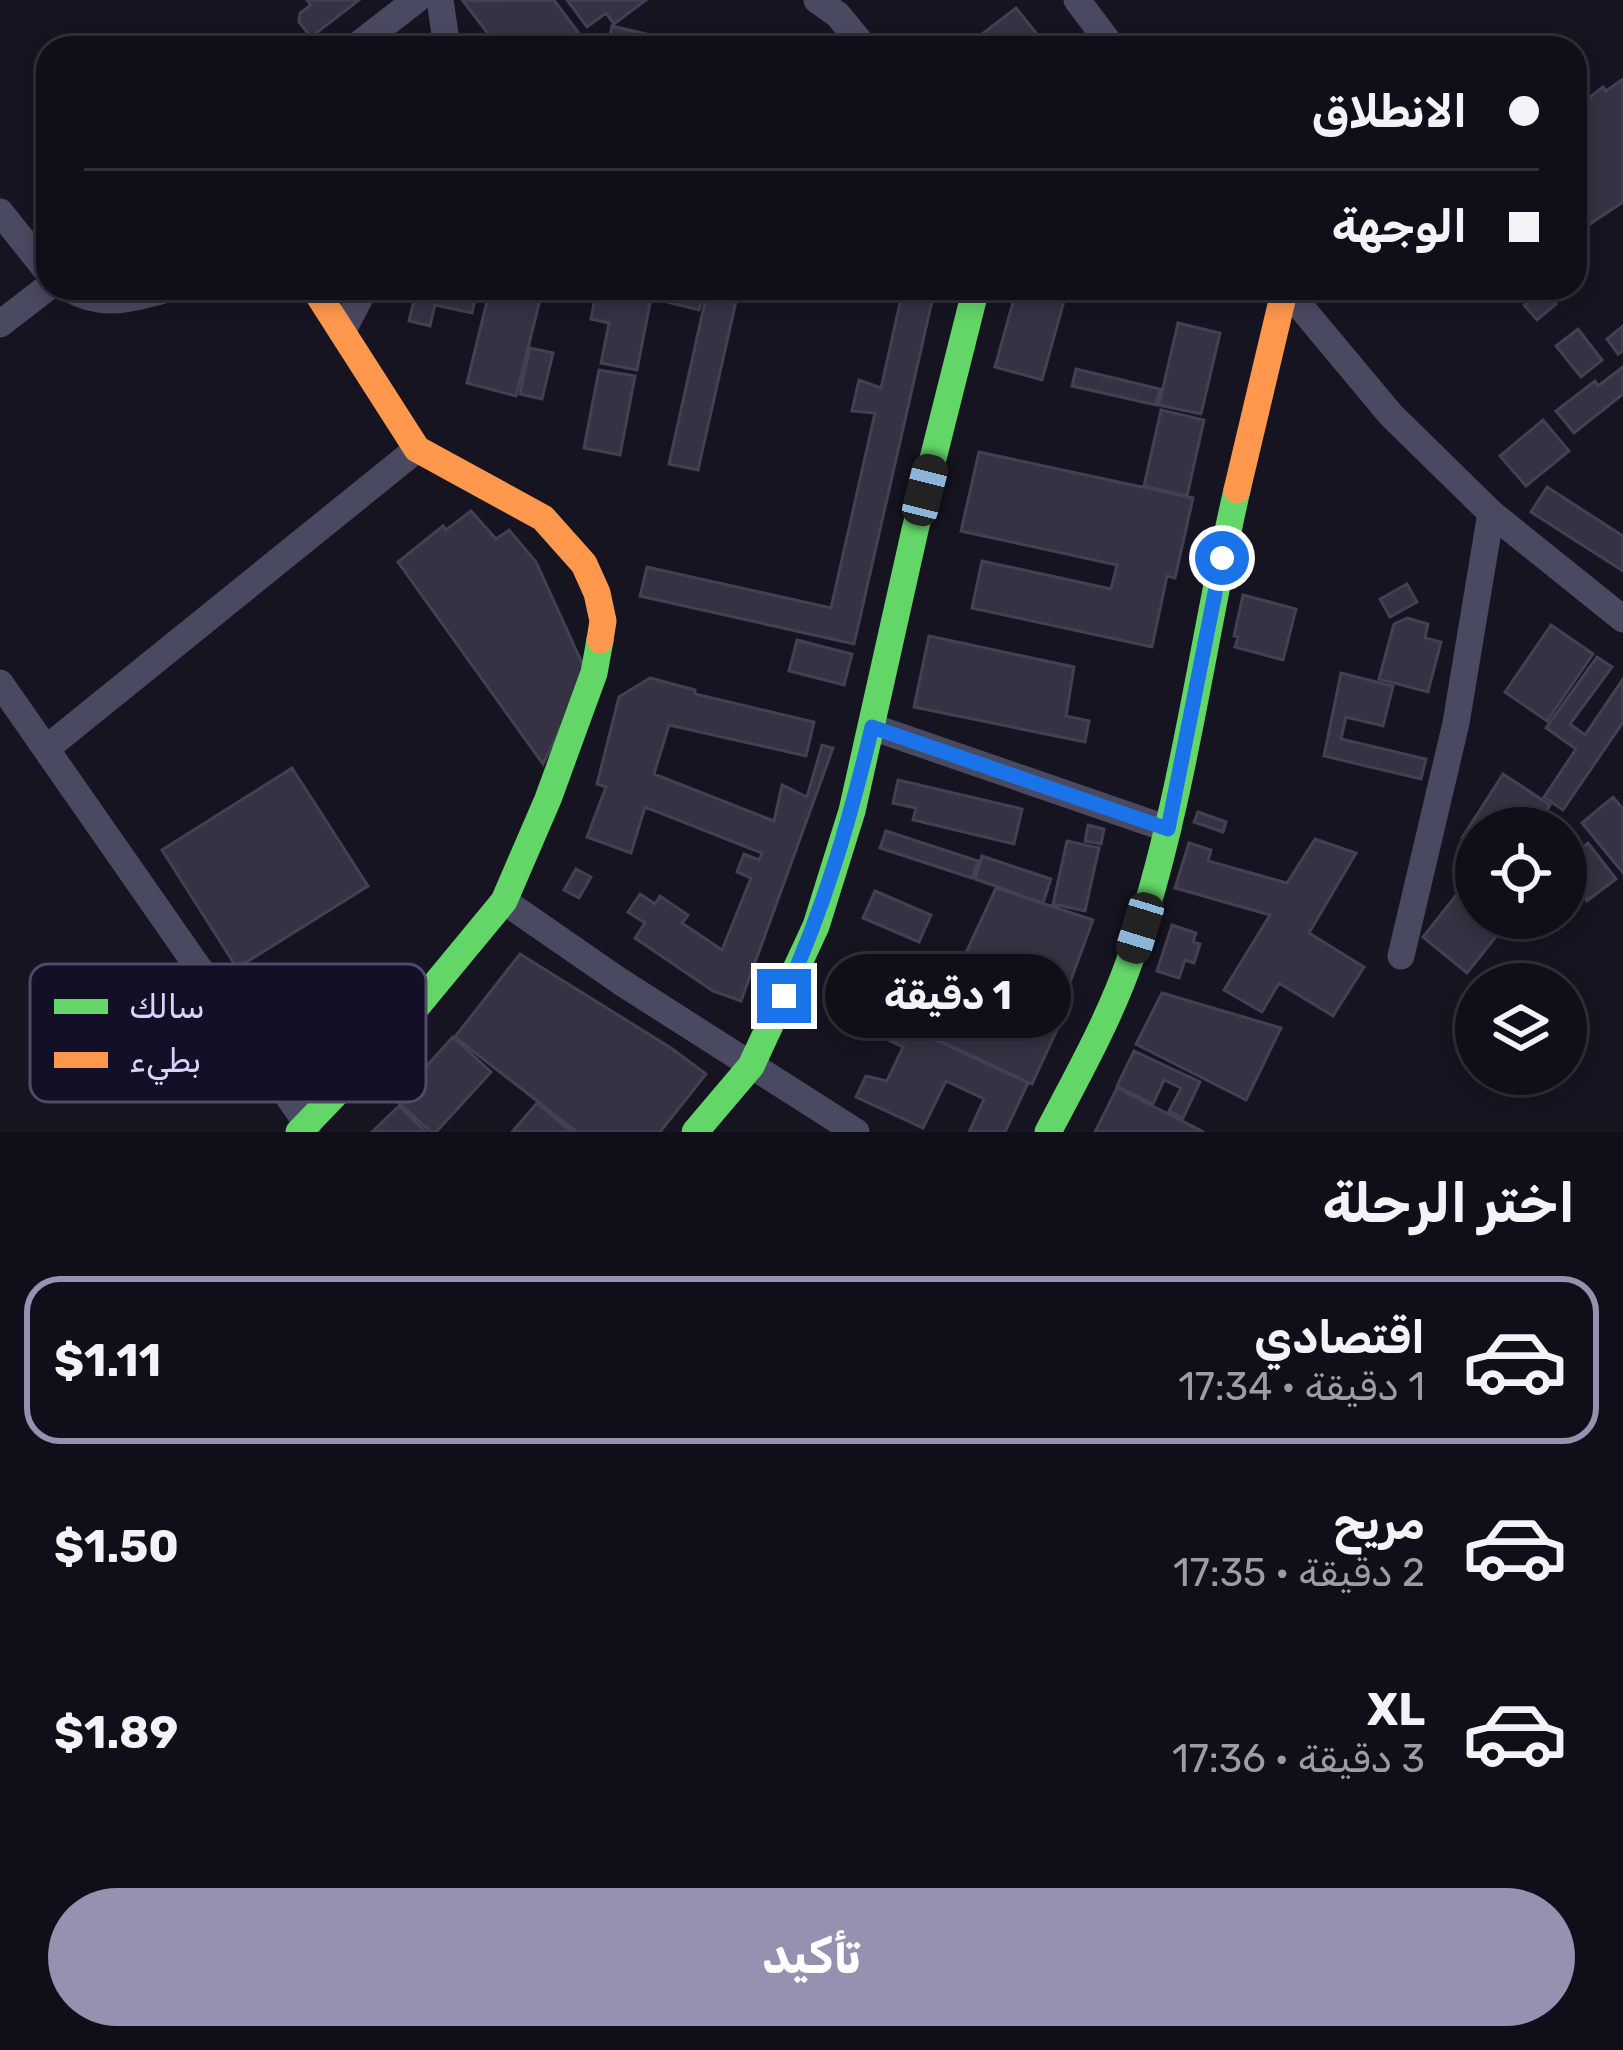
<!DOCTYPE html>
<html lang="ar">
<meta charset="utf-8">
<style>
body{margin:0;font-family:Rubik,"Noto Naskh Arabic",sans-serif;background:#191822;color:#f1f3f6;direction:rtl;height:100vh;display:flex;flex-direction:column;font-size:45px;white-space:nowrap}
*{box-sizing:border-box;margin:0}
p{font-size:39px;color:#9c9ca2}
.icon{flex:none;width:66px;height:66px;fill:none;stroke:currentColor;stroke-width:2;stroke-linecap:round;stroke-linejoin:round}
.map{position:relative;height:1132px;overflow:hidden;direction:ltr}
.drawer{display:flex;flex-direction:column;background:#100f19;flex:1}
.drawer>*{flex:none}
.top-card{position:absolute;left:36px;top:36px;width:1551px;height:264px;border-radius:36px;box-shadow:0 6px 18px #0003,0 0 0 3px #302f38;direction:rtl;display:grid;align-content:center;height:264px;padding:0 48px;background:#100f19}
.buttons{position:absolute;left:1455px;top:807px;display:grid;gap:24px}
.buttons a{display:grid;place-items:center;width:132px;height:132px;border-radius:50%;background:#100f19;box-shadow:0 6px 18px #0003,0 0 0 3px #302f38;font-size:60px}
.end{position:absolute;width:54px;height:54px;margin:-27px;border:15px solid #1a73e8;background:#fff;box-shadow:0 0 0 6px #fff}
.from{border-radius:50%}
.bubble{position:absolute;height:84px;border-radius:42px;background:#100f19;box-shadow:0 6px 18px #0003,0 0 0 3px #302f38;font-size:39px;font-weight:700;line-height:84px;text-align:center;direction:rtl}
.car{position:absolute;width:36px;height:72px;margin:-36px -18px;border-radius:15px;box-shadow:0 0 9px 3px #0007;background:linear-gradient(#222 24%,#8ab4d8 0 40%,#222 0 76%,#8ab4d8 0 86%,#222 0)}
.top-card b{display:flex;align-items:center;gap:42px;height:114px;font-size:45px}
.top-card b+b{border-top:3px solid #302f38}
.top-card i{width:30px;height:30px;background:#f1f3f6}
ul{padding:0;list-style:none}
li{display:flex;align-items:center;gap:36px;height:168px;margin:0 24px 18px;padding:0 24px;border:6px solid transparent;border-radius:36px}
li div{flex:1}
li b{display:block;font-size:45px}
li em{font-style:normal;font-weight:700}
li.active{border-color:#9591b1}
li>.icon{width:108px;height:108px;stroke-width:1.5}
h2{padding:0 48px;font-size:54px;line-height:144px}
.primary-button{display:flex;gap:24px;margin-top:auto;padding:24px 48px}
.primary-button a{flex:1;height:138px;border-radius:72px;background:#9591b1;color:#fff;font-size:48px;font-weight:700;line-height:138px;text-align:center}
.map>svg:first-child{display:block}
.building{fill:#343243;stroke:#433f54;stroke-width:3}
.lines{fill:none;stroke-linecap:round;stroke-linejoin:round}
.street{stroke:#4a4962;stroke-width:27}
.fast{stroke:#63d668;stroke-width:27}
.slow{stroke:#ff974d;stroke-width:27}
.route{stroke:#1a73e8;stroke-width:15}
.key{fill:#130f26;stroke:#4e4a67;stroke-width:3}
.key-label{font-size:33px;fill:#d9d4ff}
</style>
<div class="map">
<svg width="1623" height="1132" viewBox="0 0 1623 1132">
<rect width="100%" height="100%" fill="#161421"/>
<path class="building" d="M307,0H359L311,37L299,22L300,13L311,5Z
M554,0L578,32L557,48H499L463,1Z
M567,0H646L614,24L606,13L587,27Z
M1016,8L1048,48H964Z
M612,26L684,43L683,48H607Z
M1623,79V202L1575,234V109L1603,87L1606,91Z
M401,288H463L477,291L472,313L435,305L430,326L409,321L414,300L399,297Z
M469,288H543L516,396L467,383L489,293Z
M597,288H653L637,370L601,363L609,323L591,319Z
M666,288H705L699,310L663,301Z
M708,288H739L698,470L669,464Z
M875,288H935L854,644L640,596L647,567L831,608L875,413L852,411L859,380L881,388L902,294Z
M1017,288L1064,301L1042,380L995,367Z
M1543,289L1556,304L1537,320L1524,305Z
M1178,323L1220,333L1201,414L1159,405Z
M1623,326V351L1618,354L1607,339Z
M1578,329L1602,360L1581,377L1556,346Z
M530,348L553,353L542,399L520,394Z
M1623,367V394L1574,433L1556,411L1595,381L1598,386Z
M1076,369L1160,389L1156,405L1072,386Z
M599,370L635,376L620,455L584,448Z
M1161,410L1204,420L1187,496L1144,486Z
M1543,420L1569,451L1526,486L1500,456Z
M979,452L1193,498L1175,578L1167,576L1152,647L972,608L982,561L1111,589L1117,565L961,531Z
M1547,487L1623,536V571L1531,512Z
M471,511L496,539L509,530L536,562L587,674L543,764L398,562L443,526L446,530Z
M1407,584L1417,602L1390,617L1380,599Z
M1243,595L1296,609L1283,660L1235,647L1238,637L1234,636Z
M1407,618L1428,624L1425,638L1441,642L1428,692L1379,679L1394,624Z
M1551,625L1593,654L1547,721L1505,692Z
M929,636L1074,667L1066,716L1089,721L1085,742L914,707Z
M797,640L852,654L844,685L789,671Z
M1597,657L1612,667L1570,724L1585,735L1623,679V722L1563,810L1544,797L1576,749L1546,728Z
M1341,673L1393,686L1383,726L1346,717L1341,739L1426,759L1421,779L1324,756Z
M650,678L695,690V694L814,722L806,756L669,725L654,774L774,821L782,785L807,797L822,745L833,748L741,1001L713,991L635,938L645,923L628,912L640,894L655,904L660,896L688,915L682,923L722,950L751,878L737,872L744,854L759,860L762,853L645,807L631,853L587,837L606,787L597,784L619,697Z
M292,768L368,886L237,968L162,850Z
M1503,774L1550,805L1536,828H1476V846L1462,838Z
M898,780L1022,809L1014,844L913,820L916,808L893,803Z
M1613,797L1623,809V873L1582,823Z
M1198,812L1226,822L1223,832L1194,822Z
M1088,825L1104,829L1101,844L1085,841Z
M886,831L978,861L972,878L880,848Z
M1315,839L1356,853L1309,933L1364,967L1333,1016L1279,983L1262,1012L1224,990L1270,915L1175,888L1189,843L1211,850L1208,861L1287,883Z
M1067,841L1099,848L1085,911L1053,904Z
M1588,843L1616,879L1587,901L1566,874V860Z
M982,856L1051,879L1043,903L975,879Z
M576,869L591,877L579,898L564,890Z
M996,888L1093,920L1062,1004L963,959Z
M1462,888L1476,900V918H1499L1506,924L1467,973L1423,937Z
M875,891L931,915L919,942L863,918Z
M1172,925L1196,933L1193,942L1200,944L1194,963L1185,960L1179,978L1157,971Z
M520,954L671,1048L706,1074L660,1132H577L455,1037Z
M951,957L1066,1010L1032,1084L917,1030Z
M1162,993L1281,1028L1246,1100L1136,1044Z
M892,1020L1028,1083L1005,1132H969L984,1099L946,1081L923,1128L856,1097L866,1076L887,1081L903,1047L884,1038Z
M453,1037L491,1072L436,1132H431L396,1100Z
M1134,1051L1200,1082L1183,1118L1169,1111L1181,1088L1164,1080L1153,1104L1117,1086Z
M1117,1088L1204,1132H1095Z
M537,1103L572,1132H512Z
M399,1106L426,1132H372Z"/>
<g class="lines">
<path class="street" d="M440,0L447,48
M817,0L838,15L865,48
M1077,0L1113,48
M354,48L416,0
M0,212L48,272
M68,288C104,309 134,298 171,288
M1285,288L1391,415L1491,513L1623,619
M0,324L48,287
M342,332L365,288
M0,683L308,1125
M872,727L1168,829
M47,748L417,449
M504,901L621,982L856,1132
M1401,956L1456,723L1491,513"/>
<path class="fast" d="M299,1132L400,1027L504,901L548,799L594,673L600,640
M695,1132L751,1066L816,926L852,811L915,530L976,288
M1048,1132C1078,1075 1110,1018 1131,957C1183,806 1201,646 1237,490"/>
<path class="slow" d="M314,288L417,449L543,518L584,564L597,593L603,621L600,640
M1237,490L1285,288"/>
</g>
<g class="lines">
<path class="route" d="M784,996C824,909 850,820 872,727L1168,829L1222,558"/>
</g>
<rect x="30" y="964" width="396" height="138" rx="18" class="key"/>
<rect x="54" y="999" width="54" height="15" fill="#63d668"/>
<rect x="54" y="1052" width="54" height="16" fill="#ff974d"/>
<g class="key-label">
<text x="129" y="1018">سالك</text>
<text x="129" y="1072">بطيء</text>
</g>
</svg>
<div class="buttons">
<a><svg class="icon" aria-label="locate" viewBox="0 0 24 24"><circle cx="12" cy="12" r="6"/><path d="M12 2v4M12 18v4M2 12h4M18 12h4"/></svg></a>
<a><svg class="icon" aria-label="layers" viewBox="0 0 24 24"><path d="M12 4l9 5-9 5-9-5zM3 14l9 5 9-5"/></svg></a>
</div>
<i class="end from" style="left:1222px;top:558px"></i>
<i class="end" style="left:784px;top:996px"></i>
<div class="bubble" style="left:825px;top:954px;width:246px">1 دقيقة</div>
<i class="car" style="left:925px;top:490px;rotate:14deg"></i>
<i class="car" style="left:1140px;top:928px;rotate:197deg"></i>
<div class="top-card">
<b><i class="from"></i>الانطلاق</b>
<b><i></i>الوجهة</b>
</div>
</div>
<section class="drawer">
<h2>اختر الرحلة</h2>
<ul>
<li class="active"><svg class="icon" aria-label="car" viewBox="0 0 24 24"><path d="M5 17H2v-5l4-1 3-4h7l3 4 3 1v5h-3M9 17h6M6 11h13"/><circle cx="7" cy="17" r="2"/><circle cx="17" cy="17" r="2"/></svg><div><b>اقتصادي</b><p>1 دقيقة · 17:34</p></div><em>$1.11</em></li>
<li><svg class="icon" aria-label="car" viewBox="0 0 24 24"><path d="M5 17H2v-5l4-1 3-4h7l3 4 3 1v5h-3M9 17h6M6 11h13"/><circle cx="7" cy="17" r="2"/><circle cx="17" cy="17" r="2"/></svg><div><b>مريح</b><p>2 دقيقة · 17:35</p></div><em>$1.50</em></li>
<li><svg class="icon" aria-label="car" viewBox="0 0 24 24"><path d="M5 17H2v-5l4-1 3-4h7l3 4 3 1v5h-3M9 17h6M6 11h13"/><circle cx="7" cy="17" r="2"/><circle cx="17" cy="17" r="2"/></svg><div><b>XL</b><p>3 دقيقة · 17:36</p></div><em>$1.89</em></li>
</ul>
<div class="primary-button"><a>تأكيد</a></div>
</section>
